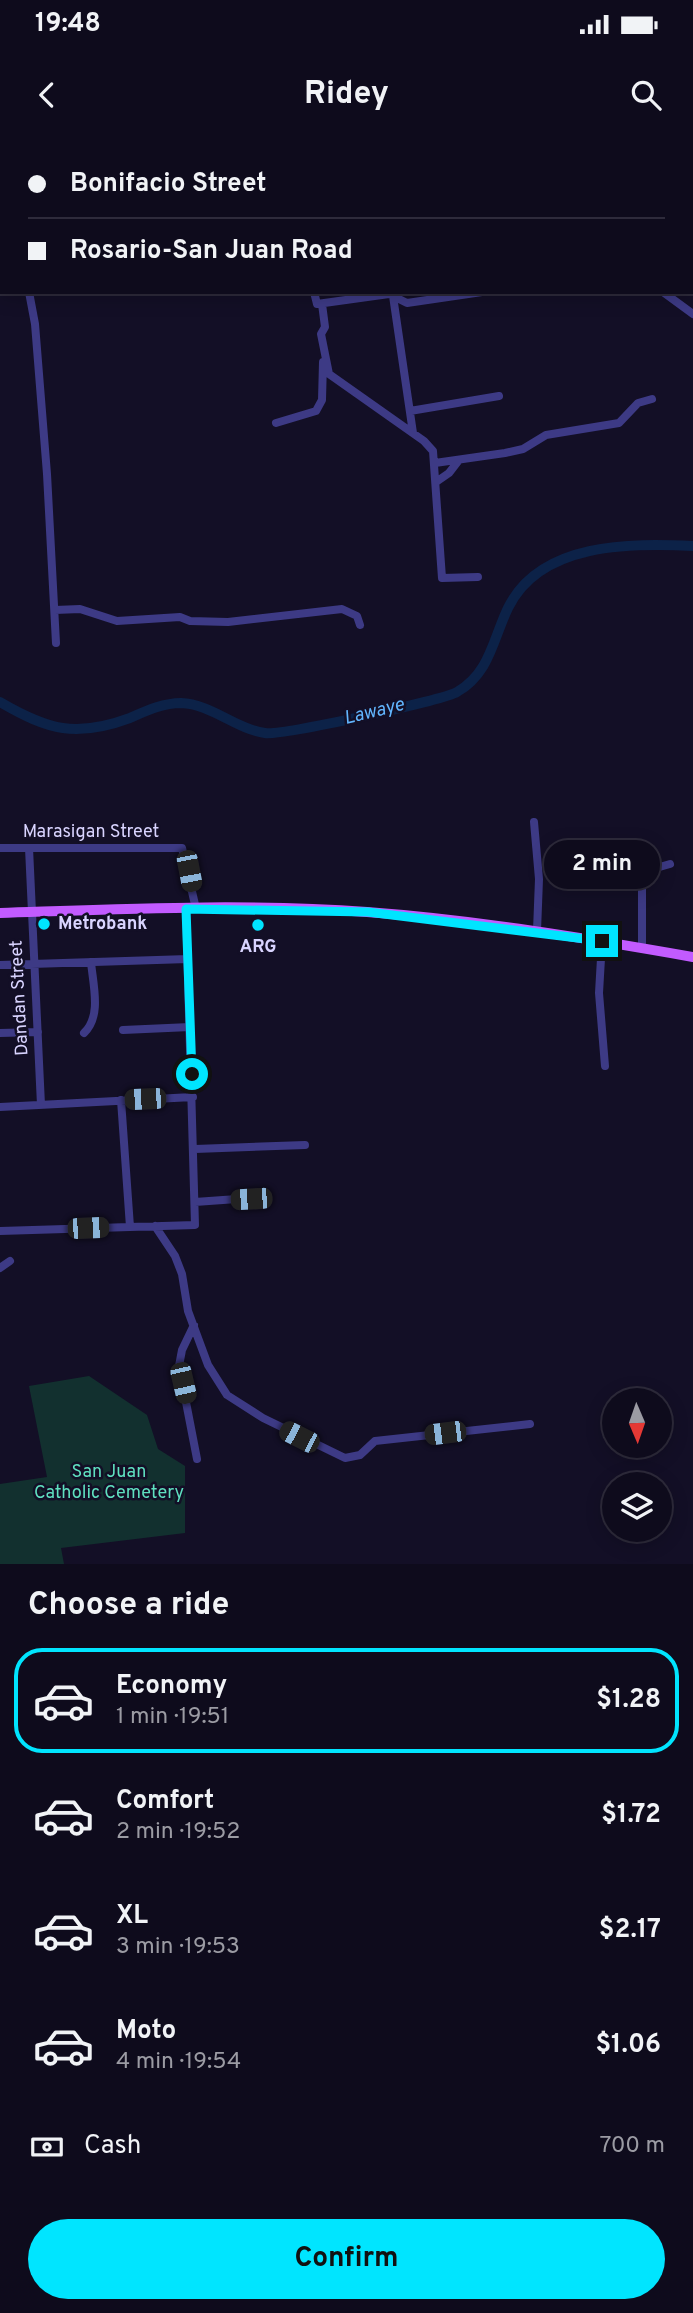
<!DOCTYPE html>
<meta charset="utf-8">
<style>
body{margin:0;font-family:Overpass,sans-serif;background:#1c1929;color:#f1f3f6;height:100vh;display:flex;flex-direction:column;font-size:26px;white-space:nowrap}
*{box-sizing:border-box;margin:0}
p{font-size:23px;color:#9b9ba3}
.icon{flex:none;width:38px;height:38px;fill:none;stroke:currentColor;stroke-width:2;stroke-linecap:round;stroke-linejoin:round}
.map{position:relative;height:1424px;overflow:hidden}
.details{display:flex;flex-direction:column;background:#0e0b1c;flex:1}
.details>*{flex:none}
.banner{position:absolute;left:0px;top:0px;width:693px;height:154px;box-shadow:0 4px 18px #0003,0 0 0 2px #2e2b3b;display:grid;align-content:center;height:154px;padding:0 28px;background:#0e0b1c}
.needle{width:46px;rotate:178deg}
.buttons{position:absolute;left:602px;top:1248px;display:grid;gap:14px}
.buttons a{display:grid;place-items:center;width:70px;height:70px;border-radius:50%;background:#0e0b1c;box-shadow:0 4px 18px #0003,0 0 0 2px #2e2b3b;font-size:35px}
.end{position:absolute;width:32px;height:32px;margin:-16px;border:9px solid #00e5ff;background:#111;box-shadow:0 0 0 4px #111}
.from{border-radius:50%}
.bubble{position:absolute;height:49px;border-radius:24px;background:#0e0b1c;box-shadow:0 4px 18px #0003,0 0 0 2px #2e2b3b;font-size:23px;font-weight:700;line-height:49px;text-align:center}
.car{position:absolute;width:21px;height:42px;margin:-21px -10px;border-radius:9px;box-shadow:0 0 5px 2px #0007;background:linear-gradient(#222 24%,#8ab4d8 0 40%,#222 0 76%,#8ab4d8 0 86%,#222 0)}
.banner b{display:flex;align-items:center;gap:24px;height:66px;font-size:26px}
.banner b+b{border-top:2px solid #2e2b3b}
.banner i{width:18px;height:18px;background:#f1f3f6}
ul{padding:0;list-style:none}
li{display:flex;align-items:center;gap:21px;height:105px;margin:0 14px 10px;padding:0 14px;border:4px solid transparent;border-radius:28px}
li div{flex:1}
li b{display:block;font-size:26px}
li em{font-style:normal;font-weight:700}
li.active{border-color:#00e5ff}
li>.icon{width:63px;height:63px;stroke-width:1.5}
h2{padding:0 28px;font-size:32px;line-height:84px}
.pay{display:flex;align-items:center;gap:18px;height:77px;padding:0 28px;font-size:26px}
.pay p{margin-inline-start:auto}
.button{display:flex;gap:14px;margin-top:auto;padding:14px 28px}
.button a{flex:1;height:80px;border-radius:42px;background:#00e5ff;color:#111;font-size:28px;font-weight:700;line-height:80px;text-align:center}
.status{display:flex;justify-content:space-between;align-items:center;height:49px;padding:0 35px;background:#0e0b1c;direction:ltr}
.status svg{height:19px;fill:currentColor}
header{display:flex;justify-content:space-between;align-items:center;height:91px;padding:0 28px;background:#0e0b1c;font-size:32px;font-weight:700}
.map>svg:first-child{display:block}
.green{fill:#12302f}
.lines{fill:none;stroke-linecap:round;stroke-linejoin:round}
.river{stroke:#0c2248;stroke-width:10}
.minor{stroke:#3d3a85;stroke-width:8}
.major{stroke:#c25bff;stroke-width:10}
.route{stroke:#00e5ff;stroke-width:9}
.poi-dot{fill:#00e5ff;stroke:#130f26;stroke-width:2.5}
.labels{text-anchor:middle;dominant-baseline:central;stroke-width:5;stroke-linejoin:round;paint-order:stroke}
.street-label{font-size:18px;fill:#d9d4ff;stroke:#130f26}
.poi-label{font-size:18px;font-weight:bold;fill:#d9d4ff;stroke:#130f26;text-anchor:start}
.park-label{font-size:18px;fill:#5fe0c0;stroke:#130f26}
.water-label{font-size:19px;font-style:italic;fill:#62b6ff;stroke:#130f26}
</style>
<div class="status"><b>19:48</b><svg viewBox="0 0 49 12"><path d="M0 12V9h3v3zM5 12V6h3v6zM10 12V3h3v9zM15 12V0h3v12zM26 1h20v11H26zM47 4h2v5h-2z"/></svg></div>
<header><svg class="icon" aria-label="back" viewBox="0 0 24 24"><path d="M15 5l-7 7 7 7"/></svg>Ridey<svg class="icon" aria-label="search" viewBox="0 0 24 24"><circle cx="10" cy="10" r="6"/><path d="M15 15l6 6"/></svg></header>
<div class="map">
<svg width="693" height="1424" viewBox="0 0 693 1424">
<rect width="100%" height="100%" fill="#130f26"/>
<path class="green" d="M89,1236L147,1275L158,1309L185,1326V1393L61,1408L64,1424H0V1344L47,1337L29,1246Z"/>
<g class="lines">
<path class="river" d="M0,562C48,590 76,598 130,578C146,571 163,563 181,563C211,564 236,589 265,593C280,596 444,560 457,552C490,533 493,499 508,468C540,402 631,403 693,406"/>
<path class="minor" d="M7,0L8,2
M297,2L298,0
M29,152L35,184L47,334L56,503
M314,152L317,164L389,154L407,163L482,152
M663,152L693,174
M393,156L413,293
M322,164L325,187L321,194L329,234L424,301L433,311L442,438L478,437
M410,271L499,256
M276,283L316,271L322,260L323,222
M435,323L505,313L523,309L546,295L619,283L638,263L652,259
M436,342L449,333L459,320
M55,470L80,469L117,481L180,477L190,481L228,482L342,469L357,476L360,485
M534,682L539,739L537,791
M0,708H182L196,769
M29,708L41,965
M602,801L599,853L605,926
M642,808V732L670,724
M0,825L188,819
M123,890L190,887
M0,893L38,892
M84,893C102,876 93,845 91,822
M121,960L130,1087
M0,967L193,957
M195,1009L305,1005
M195,1062L251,1058
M155,1086L175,1116L182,1134L188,1171L208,1225L227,1255L263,1278L345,1318L360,1315L375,1301L530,1284
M0,1091L195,1085L186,769
M0,1128L10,1121
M194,1185L182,1210L179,1226L197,1319"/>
<path class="major" d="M0,773C122,769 245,763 367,772C476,780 585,798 693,817"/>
</g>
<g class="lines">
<path class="route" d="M192,934L186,769L368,772L602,801"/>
</g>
<g class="poi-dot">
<circle cx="44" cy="784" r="7"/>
<circle cx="258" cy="785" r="7"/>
</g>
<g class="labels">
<g class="street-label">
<text x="91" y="692">Marasigan Street</text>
<text transform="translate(20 858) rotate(-93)">Dandan Street</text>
</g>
<g class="poi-label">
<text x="58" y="784">Metrobank</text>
<text x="258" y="807" text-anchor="middle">ARG</text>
</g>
<g class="park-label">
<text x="109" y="1332">San Juan<tspan x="109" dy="21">Catholic Cemetery</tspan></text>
</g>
<g class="water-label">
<text transform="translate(374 572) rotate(-14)">Lawaye</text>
</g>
</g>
</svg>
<div class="buttons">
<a><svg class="needle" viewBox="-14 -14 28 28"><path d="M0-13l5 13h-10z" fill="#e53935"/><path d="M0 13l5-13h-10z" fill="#9b9ba3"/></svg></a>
<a><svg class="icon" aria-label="layers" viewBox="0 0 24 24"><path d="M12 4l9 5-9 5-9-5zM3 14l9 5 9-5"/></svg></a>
</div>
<i class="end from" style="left:192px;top:934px"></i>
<i class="end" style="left:602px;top:801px"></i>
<div class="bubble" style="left:544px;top:700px;width:116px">2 min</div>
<i class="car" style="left:189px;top:731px;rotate:169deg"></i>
<i class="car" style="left:145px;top:959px;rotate:268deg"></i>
<i class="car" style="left:251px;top:1059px;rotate:267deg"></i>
<i class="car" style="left:88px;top:1088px;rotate:88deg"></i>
<i class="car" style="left:183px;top:1243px;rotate:167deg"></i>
<i class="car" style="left:445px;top:1293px;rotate:263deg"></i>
<i class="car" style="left:299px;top:1297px;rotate:297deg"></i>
<div class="banner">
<b><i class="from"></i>Bonifacio Street</b>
<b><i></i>Rosario-San Juan Road</b>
</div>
</div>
<section class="details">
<h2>Choose a ride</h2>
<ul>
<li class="active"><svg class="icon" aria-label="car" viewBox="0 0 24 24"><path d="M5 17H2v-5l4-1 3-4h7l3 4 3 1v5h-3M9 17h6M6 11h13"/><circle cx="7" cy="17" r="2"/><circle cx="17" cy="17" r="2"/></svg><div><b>Economy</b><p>1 min · 19:51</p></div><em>$1.28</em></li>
<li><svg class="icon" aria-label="car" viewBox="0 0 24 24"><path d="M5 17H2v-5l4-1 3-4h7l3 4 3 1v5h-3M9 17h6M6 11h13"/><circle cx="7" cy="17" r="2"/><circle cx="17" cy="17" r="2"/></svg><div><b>Comfort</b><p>2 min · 19:52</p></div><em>$1.72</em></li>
<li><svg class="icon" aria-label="car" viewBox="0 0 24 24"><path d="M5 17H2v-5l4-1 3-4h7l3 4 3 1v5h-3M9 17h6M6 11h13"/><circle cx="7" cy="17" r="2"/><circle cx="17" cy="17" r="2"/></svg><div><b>XL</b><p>3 min · 19:53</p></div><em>$2.17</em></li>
<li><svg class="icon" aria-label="car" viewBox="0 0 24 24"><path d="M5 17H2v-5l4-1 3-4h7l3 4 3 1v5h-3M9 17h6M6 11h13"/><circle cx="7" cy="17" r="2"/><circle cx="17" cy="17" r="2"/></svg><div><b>Moto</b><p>4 min · 19:54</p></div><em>$1.06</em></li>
</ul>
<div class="pay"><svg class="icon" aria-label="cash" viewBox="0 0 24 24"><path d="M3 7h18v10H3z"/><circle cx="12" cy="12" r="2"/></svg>Cash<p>700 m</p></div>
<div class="button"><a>Confirm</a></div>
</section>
